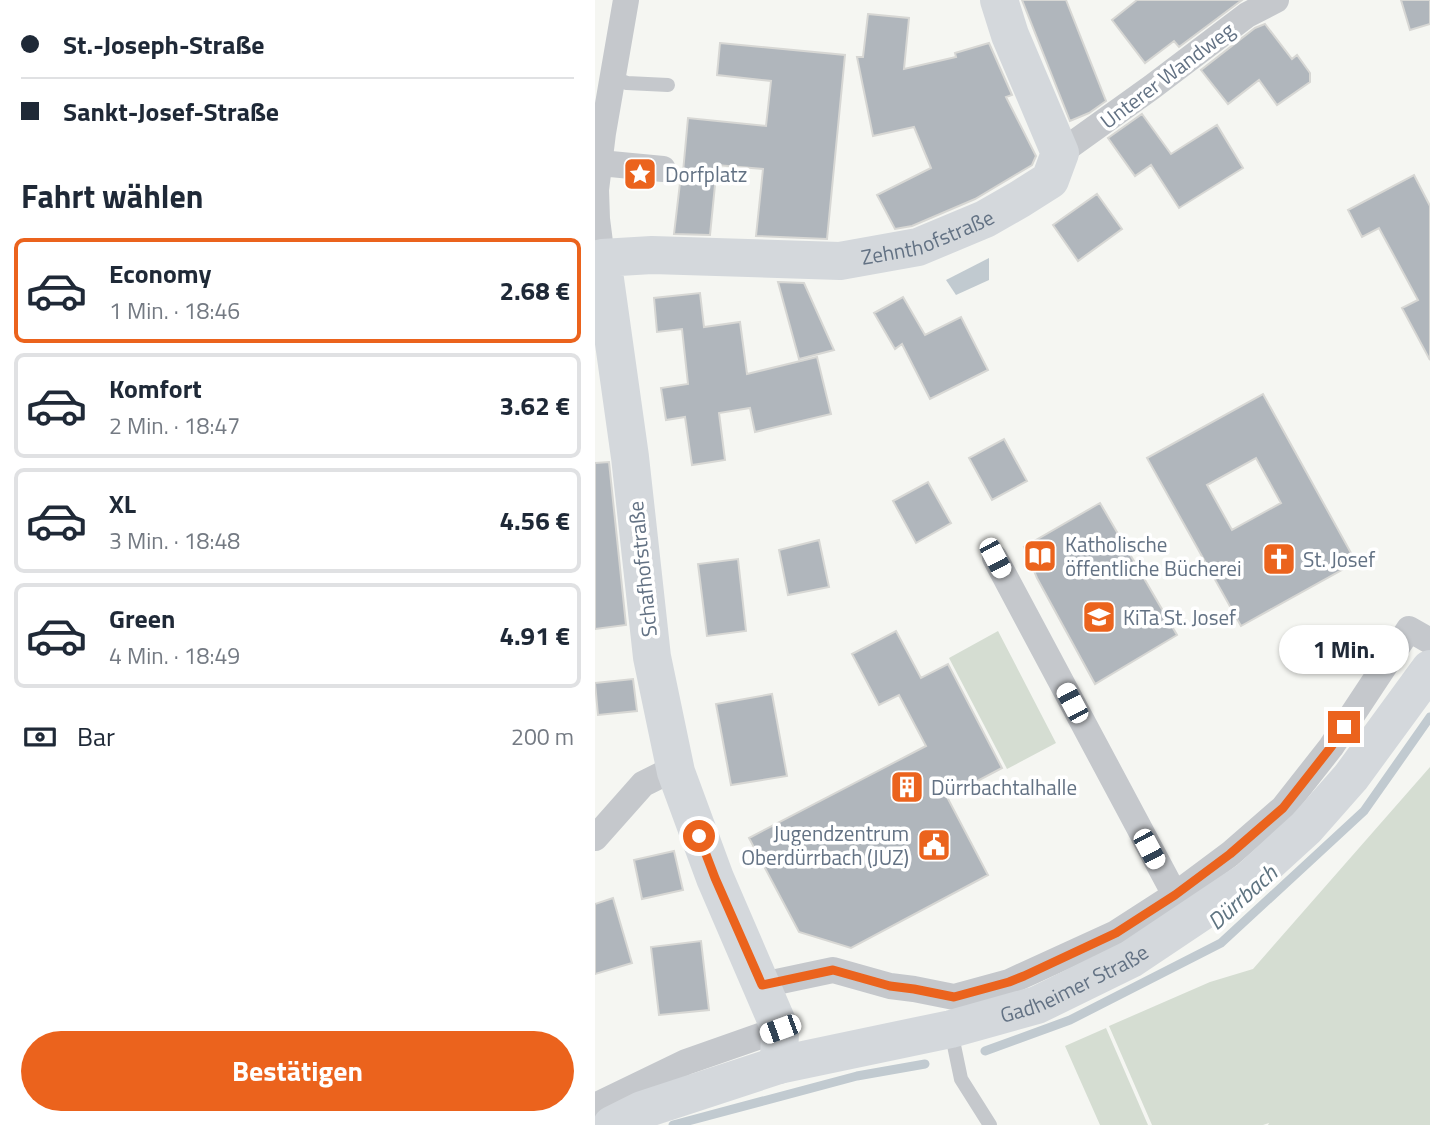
<!DOCTYPE html>
<html lang="de">
<meta charset="utf-8">
<style>
body{margin:0;font-family:"Titillium Web",sans-serif;background:#f6f6f7;color:#1f2937;height:100vh;display:flex;flex-direction:column;font-size:26px;white-space:nowrap}
*{box-sizing:border-box;margin:0}
p{font-size:23px;color:#747a83}
.icon{flex:none;width:38px;height:38px;fill:none;stroke:currentColor;stroke-width:2;stroke-linecap:round;stroke-linejoin:round}
.map{position:relative;flex:1;overflow:hidden}
.panel{display:flex;flex-direction:column;background:#fff;width:595px}
.panel>*{flex:none}
.top-card{display:grid;align-content:center;height:154px;padding:0 21px;background:#fff}
.end{position:absolute;width:32px;height:32px;margin:-16px;border:9px solid #eb631d;background:#fff;box-shadow:0 0 0 4px #fff}
.from{border-radius:50%}
.bubble{position:absolute;height:49px;border-radius:24px;background:#fff;box-shadow:0 2px 5px #0004;font-size:23px;font-weight:700;line-height:49px;text-align:center}
.car{position:absolute;width:21px;height:42px;margin:-21px -10px;border-radius:9px;box-shadow:0 0 5px 2px #0007;background:linear-gradient(#fff 24%,#345 0 40%,#fff 0 76%,#345 0 86%,#fff 0)}
.top-card b{display:flex;align-items:center;gap:24px;height:66px;font-size:26px}
.top-card b+b{border-top:2px solid #e0e1e3}
.top-card i{width:18px;height:18px;background:#1f2937}
ul{padding:0;list-style:none}
li{display:flex;align-items:center;gap:21px;height:105px;margin:0 14px 10px;padding:0 7px;border:4px solid #e0e1e3;border-radius:10px}
li div{flex:1}
li b{display:block;font-size:26px}
li em{font-style:normal;font-weight:700}
li.selected{border-color:#eb631d}
li>.icon{width:63px;height:63px;stroke-width:1.5}
h2{padding:0 21px;font-size:32px;line-height:84px}
.pay{display:flex;align-items:center;gap:18px;height:77px;padding:0 21px;font-size:26px}
.pay p{margin-inline-start:auto}
.button{display:flex;gap:14px;margin-top:auto;padding:14px 21px}
.button a{flex:1;height:80px;border-radius:42px;background:#eb631d;color:#fff;font-size:28px;font-weight:700;line-height:80px;text-align:center}
main{display:flex;flex:1;min-height:0}
.map>svg:first-child{display:block}
.green{fill:#d5ddd2}
.water{fill:#c1cad0}
.lines{fill:none;stroke-linecap:round;stroke-linejoin:round}
.stream{stroke:#c1cad0;stroke-width:9}
.building{fill:#b0b6bc;stroke:#d7d7d4;stroke-width:2;fill-rule:evenodd}
.lane{stroke:#c5c8cc;stroke-width:14}
.street{stroke:#c5c8cc;stroke-width:26}
.secondary{stroke:#d4d8dc;stroke-width:38}
.route{stroke:#eb631d;stroke-width:9}
.labels{text-anchor:middle;dominant-baseline:central;stroke-width:7;stroke-linejoin:round;paint-order:stroke}
.street-label{font-size:21px;fill:#637284;stroke:#fff}
.poi-label{font-size:21px;fill:#637284;stroke:#fff;text-anchor:start}
.water-label{font-size:23px;font-style:italic;fill:#5f7481;stroke:#fff}
</style>
<main>
<section class="panel">
<div class="top-card">
<b><i class="from"></i>St.-Joseph-Straße</b>
<b><i></i>Sankt-Josef-Straße</b>
</div>
<h2>Fahrt wählen</h2>
<ul>
<li class="selected"><svg class="icon" aria-label="car" viewBox="0 0 24 24"><path d="M5 17H2v-5l4-1 3-4h7l3 4 3 1v5h-3M9 17h6M6 11h13"/><circle cx="7" cy="17" r="2"/><circle cx="17" cy="17" r="2"/></svg><div><b>Economy</b><p>1 Min. · 18:46</p></div><em>2.68 €</em></li>
<li><svg class="icon" aria-label="car" viewBox="0 0 24 24"><path d="M5 17H2v-5l4-1 3-4h7l3 4 3 1v5h-3M9 17h6M6 11h13"/><circle cx="7" cy="17" r="2"/><circle cx="17" cy="17" r="2"/></svg><div><b>Komfort</b><p>2 Min. · 18:47</p></div><em>3.62 €</em></li>
<li><svg class="icon" aria-label="car" viewBox="0 0 24 24"><path d="M5 17H2v-5l4-1 3-4h7l3 4 3 1v5h-3M9 17h6M6 11h13"/><circle cx="7" cy="17" r="2"/><circle cx="17" cy="17" r="2"/></svg><div><b>XL</b><p>3 Min. · 18:48</p></div><em>4.56 €</em></li>
<li><svg class="icon" aria-label="car" viewBox="0 0 24 24"><path d="M5 17H2v-5l4-1 3-4h7l3 4 3 1v5h-3M9 17h6M6 11h13"/><circle cx="7" cy="17" r="2"/><circle cx="17" cy="17" r="2"/></svg><div><b>Green</b><p>4 Min. · 18:49</p></div><em>4.91 €</em></li>
</ul>
<div class="pay"><svg class="icon" aria-label="cash" viewBox="0 0 24 24"><path d="M3 7h18v10H3z"/><circle cx="12" cy="12" r="2"/></svg>Bar<p>200 m</p></div>
<div class="button"><a>Bestätigen</a></div>
</section>
<div class="map">
<svg width="835" height="1125" viewBox="0 0 835 1125">
<rect width="100%" height="100%" fill="#f5f6f2"/>
<path class="green" d="M403,631L461,743L412,769L354,658Z
M835,767V1125H673L674,1123L668,1125H557L514,1026L615,982L658,969Z
M511,1028L553,1125H505L470,1046Z"/>
<path class="water" d="M394,258V280L361,295L351,280Z"/>
<g class="lines">
<path class="stream" d="M390,1051L475,1020L626,943L769,811L835,717
M78,1125L262,1076L330,1064"/>
</g>
<path class="building" d="M427,0H471L511,101L494,113L475,121Z
M542,0H647L584,47L579,41L550,63L517,20Z
M806,0H835V24L815,30Z
M273,14L314,18L309,69L361,57L360,53L394,43L417,95L411,97L441,156L437,165L380,199L317,226L300,229L282,195L336,168L319,127L278,136L262,57H268Z
M670,24L697,59L702,55L715,73V82L682,105L664,80L633,104L606,70L660,28Z
M125,43L250,55L232,239L161,236L168,169L122,165L115,235L79,234L85,183H87L93,118L171,126L176,81L122,75Z
M547,114L576,154L622,125L648,168L584,208L556,165L540,176L513,138Z
M819,175L835,206V360L807,308L823,300L784,228L767,237L753,210Z
M502,194L527,229L483,261L458,225Z
M183,282L209,283L239,350L204,359Z
M105,293L109,327L145,322L152,374L222,357L236,414L160,432L155,408L124,413L130,460L97,465L90,417L71,420L66,388L93,384L87,329L62,332L59,298Z
M308,297L330,335L366,317L393,370L335,399L307,344L300,349L279,313Z
M668,394L761,562L646,626L552,458ZM661,458L686,503L637,530L612,485Z
M409,439L432,481L397,500L374,458Z
M14,462L31,625L0,629V463Z
M333,482L356,523L321,543L298,501Z
M505,503L582,635L500,684L442,578L429,547Z
M224,540L234,587L193,595L184,550Z
M143,559L151,631L112,636L103,564Z
M301,631L326,678L353,664L407,768L352,797L393,875L256,948L204,932L154,838L331,746L304,695L284,705L257,654Z
M38,679L42,711L3,715L0,683Z
M177,694L192,776L136,785L121,704Z
M79,851L88,890L47,899L39,860Z
M18,898L37,963L0,974V904Z
M106,941L114,1010L64,1015L56,947Z"/>
<g class="lines">
<path class="lane" d="M17,78L32,83L73,85
M356,1031L366,1079L395,1125"/>
<path class="street" d="M465,153L557,87L652,15L681,0
M5,163L68,169
M0,190H1L2,219L7,258
M1,190L8,133L31,0
M400,558L580,895
M0,838L48,784L66,775L81,772
M167,985L238,970L295,986L319,989L359,997L414,982L521,933L580,895L635,854L688,808L736,747L814,629L835,641
M0,1106L91,1062L185,1029"/>
<g class="secondary">
<path id="s1" d="M184,1065L185,1029L120,878L81,772L57,657L35,457L7,258L57,255L245,261L323,247L390,219L425,199L455,180L465,153L415,35L404,0"/>
<path id="s2" d="M17,1125L47,1110L184,1065L356,1029L442,1005L536,959L654,880L711,828L756,777L835,669"/>
</g>
</g>
<g class="lines">
<path class="route" d="M104,836L120,878L167,985L238,970L295,986L319,989L359,997L414,982L429,976L521,933L580,895L635,854L688,808L736,747L749,727"/>
</g>
<defs>
<symbol id="sight-square" viewBox="-11 -11 22 22"><rect x="-9" y="-9" width="18" height="18" rx="4" fill="#eb631d" stroke="#fff"/><path d="M0-6L1.8-2.2L6-1.7L2.9 1.2L3.7 5.4L0 3.3L-3.7 5.4L-2.9 1.2L-6-1.7L-1.8-2.2Z" fill="#fff"/></symbol>
<symbol id="library-square" viewBox="-11 -11 22 22"><rect x="-9" y="-9" width="18" height="18" rx="4" fill="#eb631d" stroke="#fff"/><path d="M-6-4Q-3-5.5-.7-3.5V5Q-3 3-6 4ZM6-4Q3-5.5 .7-3.5V5Q3 3 6 4Z" fill="#fff"/></symbol>
<symbol id="church-square" viewBox="-11 -11 22 22"><rect x="-9" y="-9" width="18" height="18" rx="4" fill="#eb631d" stroke="#fff"/><path d="M-1.2-6h2.4v3.5h3.3v2.4h-3.3V6h-2.4V-.1h-3.3v-2.4h3.3Z" fill="#fff"/></symbol>
<symbol id="school-square" viewBox="-11 -11 22 22"><rect x="-9" y="-9" width="18" height="18" rx="4" fill="#eb631d" stroke="#fff"/><path d="M0-5L7-2L0 1L-7-2ZM-4 1L0 2.5L4 1V4Q0 6-4 4Z" fill="#fff"/></symbol>
<symbol id="building-square" viewBox="-11 -11 22 22"><rect x="-9" y="-9" width="18" height="18" rx="4" fill="#eb631d" stroke="#fff"/><path d="M-4-6H4V6H1V3H-1V6H-4ZM-2.5-4.3h1.7v1.8h-1.7ZM.8-4.3h1.7v1.8H.8ZM-2.5-1h1.7V.8h-1.7ZM.8-1h1.7V.8H.8Z" fill="#fff"/></symbol>
<symbol id="civic-square" viewBox="-11 -11 22 22"><rect x="-9" y="-9" width="18" height="18" rx="4" fill="#eb631d" stroke="#fff"/><path d="M-.6-6.5H3V-4.5H.6V-3L4-1V1h2V6H-6V1h2V-1L-.6-3ZM-1.2 2.5V6h2.4V2.5Z" fill="#fff"/></symbol>
</defs>
<g fill-rule="evenodd">
<use href="#sight-square" x="26" y="155" width="38" height="38"/>
<use href="#library-square" x="426" y="537" width="38" height="38"/>
<use href="#church-square" x="665" y="540" width="38" height="38"/>
<use href="#school-square" x="485" y="598" width="38" height="38"/>
<use href="#building-square" x="293" y="768" width="38" height="38"/>
<use href="#civic-square" x="320" y="826" width="38" height="38"/>
</g>
<g class="labels">
<g class="street-label">
<text transform="translate(572 75) rotate(-37)">Unterer Wandweg</text>
<text stroke="none"><textPath href="#s1" startOffset="1162">Zehnthofstraße</textPath></text>
<text transform="translate(47 569) rotate(-96)">Schafhofstraße</text>
<text stroke="none"><textPath href="#s2" startOffset="485">Gadheimer Straße</textPath></text>
</g>
<g class="poi-label">
<text x="70" y="174">Dorfplatz</text>
<text x="470" y="544">Katholische<tspan x="470" dy="24">öffentliche Bücherei</tspan></text>
<text x="708" y="559">St. Josef</text>
<text x="528" y="617">KiTa St. Josef</text>
<text x="336" y="787">Dürrbachtalhalle</text>
<text x="314" y="833" text-anchor="end">Jugendzentrum<tspan x="314" dy="24">Oberdürrbach (JUZ)</tspan></text>
</g>
<g class="water-label">
<text transform="translate(647 897) rotate(-42)">Dürrbach</text>
</g>
</g>
</svg>
<i class="end from" style="left:104px;top:836px"></i>
<i class="end" style="left:749px;top:727px"></i>
<div class="bubble" style="left:684px;top:625px;width:130px">1 Min.</div>
<i class="car" style="left:400px;top:558px;rotate:152deg"></i>
<i class="car" style="left:477px;top:703px;rotate:332deg"></i>
<i class="car" style="left:554px;top:849px;rotate:152deg"></i>
<i class="car" style="left:185px;top:1029px;rotate:250deg"></i>
</div>
</main>
